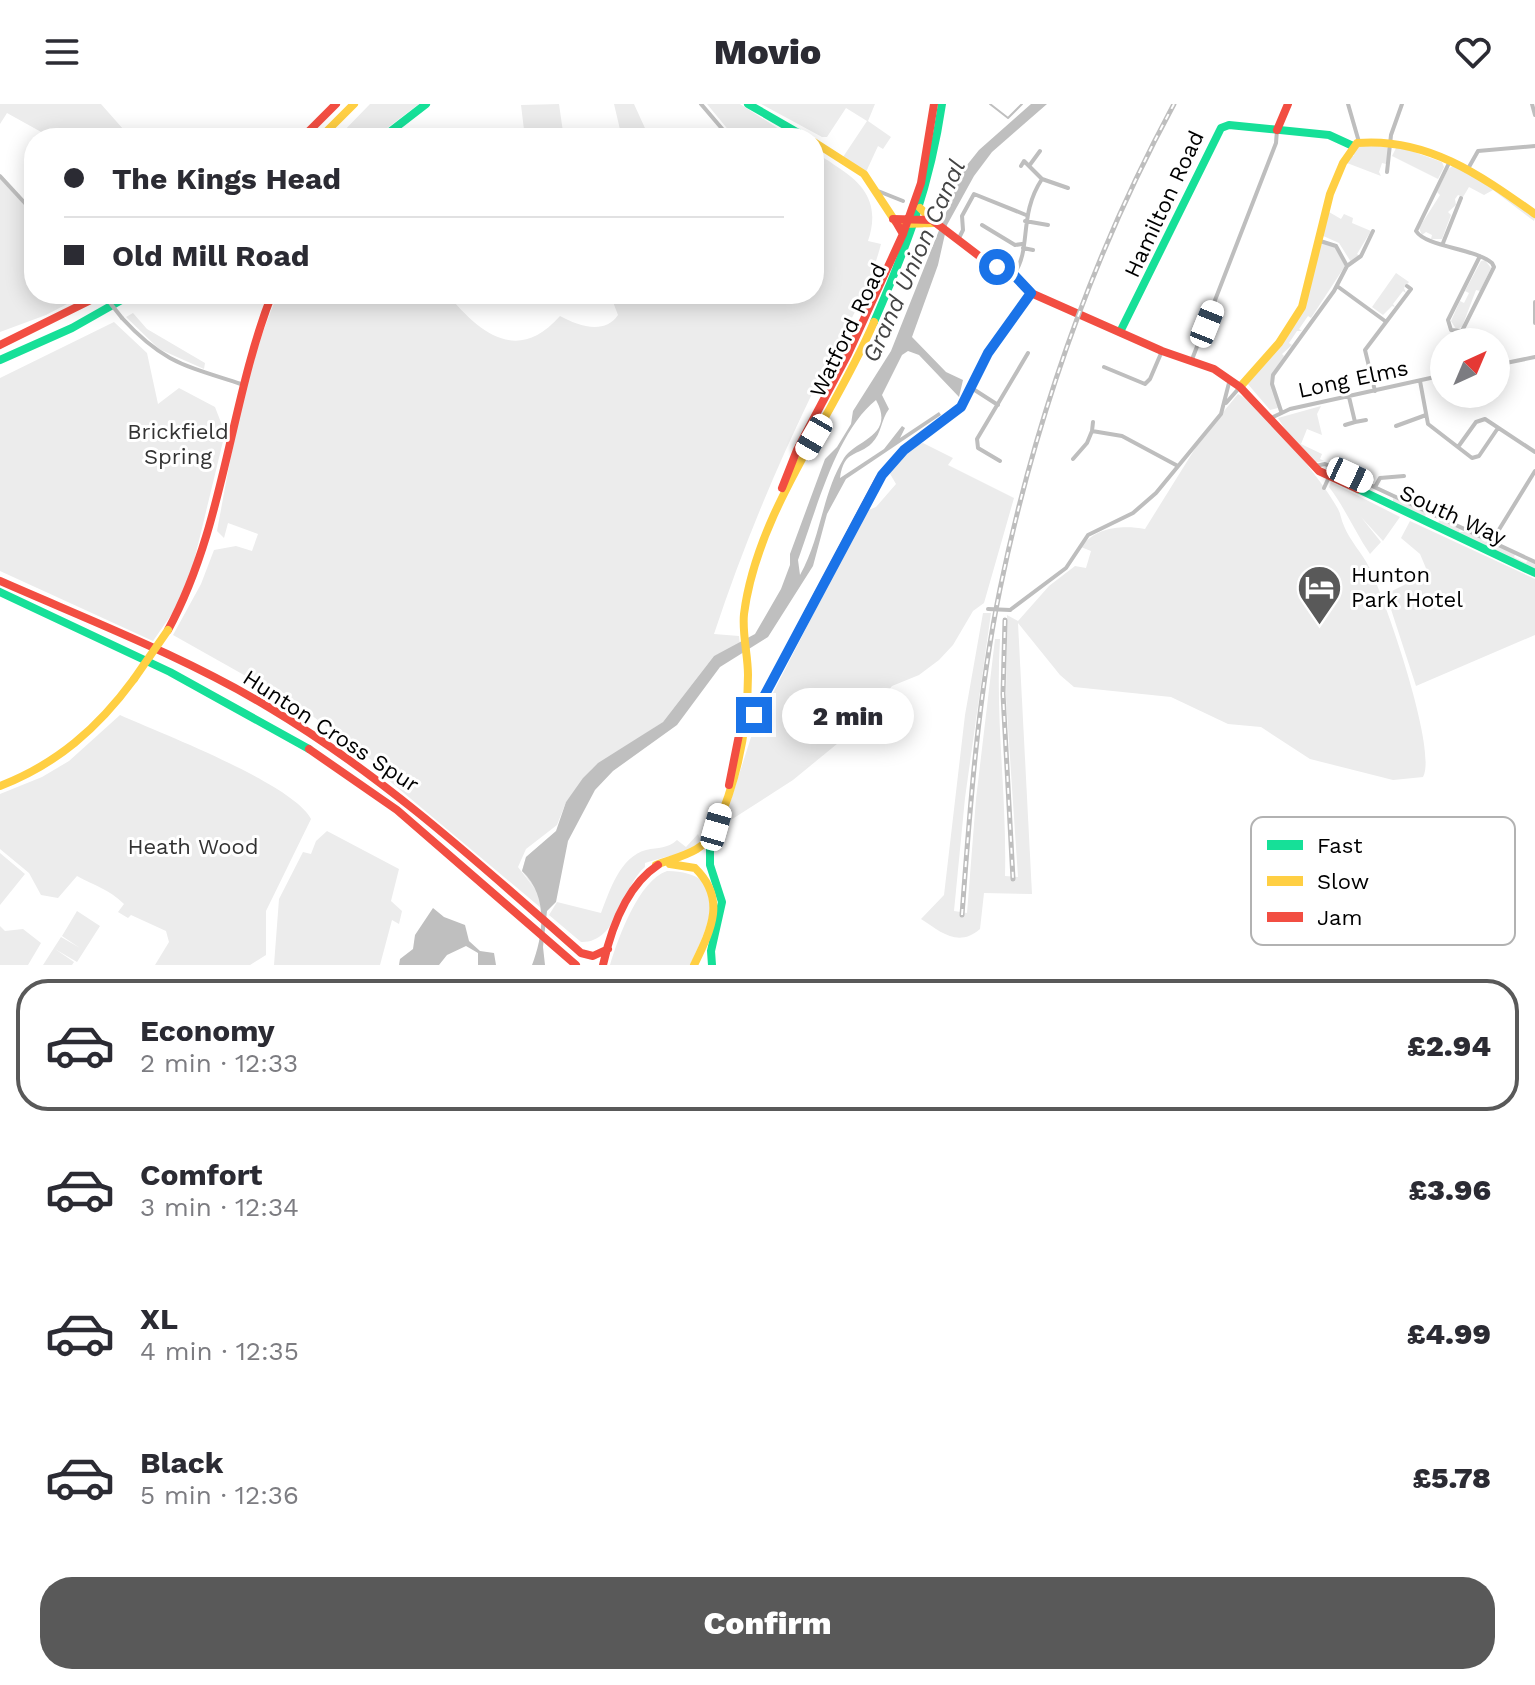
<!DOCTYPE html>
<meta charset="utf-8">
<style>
body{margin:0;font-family:"Work Sans",sans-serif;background:#f7f7f7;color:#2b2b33;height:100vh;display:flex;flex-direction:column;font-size:30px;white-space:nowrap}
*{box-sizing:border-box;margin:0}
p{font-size:26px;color:#7c7c81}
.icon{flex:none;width:44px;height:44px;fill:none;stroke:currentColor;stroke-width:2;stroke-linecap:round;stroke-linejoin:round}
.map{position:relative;height:861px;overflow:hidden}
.side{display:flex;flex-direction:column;background:#fff;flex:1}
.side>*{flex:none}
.top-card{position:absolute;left:24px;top:24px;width:800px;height:176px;border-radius:32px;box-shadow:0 4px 20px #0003;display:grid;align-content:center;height:176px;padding:0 40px;background:#fff}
.needle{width:52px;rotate:44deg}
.tools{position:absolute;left:1430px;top:224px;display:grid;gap:16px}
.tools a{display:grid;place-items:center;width:80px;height:80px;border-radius:50%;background:#fff;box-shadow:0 4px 20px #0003;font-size:40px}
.end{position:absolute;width:36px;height:36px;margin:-18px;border:10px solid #1a73e8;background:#fff;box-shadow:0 0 0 4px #fff}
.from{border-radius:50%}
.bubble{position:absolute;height:56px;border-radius:28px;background:#fff;box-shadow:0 4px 20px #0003;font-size:26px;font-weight:800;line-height:56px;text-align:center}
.car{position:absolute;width:24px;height:48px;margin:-24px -12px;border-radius:10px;box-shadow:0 0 6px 2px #0007;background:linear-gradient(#fff 24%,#345 0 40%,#fff 0 76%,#345 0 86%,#fff 0)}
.top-card b{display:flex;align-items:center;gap:28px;height:76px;font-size:30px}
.top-card b+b{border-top:2px solid #e1e1e2}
.top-card i{width:20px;height:20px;background:#2b2b33}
ul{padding:14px 0 0;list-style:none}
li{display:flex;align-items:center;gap:24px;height:132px;margin:0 16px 12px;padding:0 24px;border:4px solid transparent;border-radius:32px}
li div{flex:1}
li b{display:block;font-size:30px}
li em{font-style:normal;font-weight:800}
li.active{border-color:#595959}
li>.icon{width:72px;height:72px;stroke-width:1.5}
.primary-button{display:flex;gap:16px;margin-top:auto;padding:16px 40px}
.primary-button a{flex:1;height:92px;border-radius:32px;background:#595959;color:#fff;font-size:32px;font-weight:800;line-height:92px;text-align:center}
header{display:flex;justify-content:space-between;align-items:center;height:104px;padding:0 40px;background:#fff;font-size:36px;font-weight:800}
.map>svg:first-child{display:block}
.green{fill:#ececec}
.water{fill:#bfbfbf;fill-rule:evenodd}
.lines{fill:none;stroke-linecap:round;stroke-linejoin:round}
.stream{stroke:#bfbfbf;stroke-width:2}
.street{stroke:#bebebe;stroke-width:4}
.fast{stroke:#16e098;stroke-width:8}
.slow{stroke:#ffcf43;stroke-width:8}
.jam{stroke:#f24e42;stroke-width:8}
.rail-casing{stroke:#bebebe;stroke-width:5}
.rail{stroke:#fff;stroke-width:2;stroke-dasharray:6;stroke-linecap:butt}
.street-bridge{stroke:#bebebe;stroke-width:4}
.slow-bridge{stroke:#ffcf43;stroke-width:8}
.route{stroke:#1a73e8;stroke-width:10}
.labels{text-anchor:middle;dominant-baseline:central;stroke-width:6;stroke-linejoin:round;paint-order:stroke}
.street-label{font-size:22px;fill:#000;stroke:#fff}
.park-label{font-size:22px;fill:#333;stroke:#fff}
.poi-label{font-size:22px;fill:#000;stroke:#fff;text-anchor:start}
.water-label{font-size:24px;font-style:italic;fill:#444;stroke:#fff}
.key{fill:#fff;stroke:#b2b2b2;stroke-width:2}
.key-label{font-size:22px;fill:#000}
</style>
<header><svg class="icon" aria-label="menu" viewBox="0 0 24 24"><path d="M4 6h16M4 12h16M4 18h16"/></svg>Movio<svg class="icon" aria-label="heart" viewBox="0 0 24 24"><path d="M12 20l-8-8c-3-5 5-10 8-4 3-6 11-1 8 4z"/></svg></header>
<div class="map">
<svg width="1535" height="861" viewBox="0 0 1535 861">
<rect width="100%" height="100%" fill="#fff"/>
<path class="green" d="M0,0H101L131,34H52L7,9L0,20Z
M370,0H419L374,34H337Z
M559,0L563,28L525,34L521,1Z
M614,0H634L649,33L622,34Z
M707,0H740L793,34H735Z
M761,0H875L868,17L891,33L883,45L878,42L866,68L843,53L867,17L846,4L827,33H822Z
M1362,40H1384L1389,45L1386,60L1382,59L1379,68L1381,72L1347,59L1351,51L1354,52L1352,48Z
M1397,42L1442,58L1444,63L1438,75L1392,52Z
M814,50C822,52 829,57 836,62C866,81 880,101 868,137L881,140C867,195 835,243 810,294C773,371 741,448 714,530L739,532L740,541L714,552L663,618L592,665L566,698L557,721L526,745L518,763L538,789L522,767L526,753L551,732L540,793L538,791L541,804L380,669L382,664L299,602L173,531L201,480L214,446L236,442L252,447L258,430L228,419L224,434L217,427C232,347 245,265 278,190H447C479,228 517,261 560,212C578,222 605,231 618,211L610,190H814Z
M1454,61L1467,66L1535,114L1534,117L1493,86L1484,91L1469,83L1463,93L1458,91L1455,95L1456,101L1448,108L1451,111L1442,135H1431L1432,131L1426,128L1422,131L1419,124L1440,91L1437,88L1448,65Z
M0,74L34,112V190H86L46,211L0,228Z
M1329,108L1341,115L1344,110L1353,114L1352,119L1371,127L1357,150L1360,152L1351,158L1339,139L1321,131Z
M1324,139L1335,143L1345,162L1311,214L1308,212L1299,225L1302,227H1297L1289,239L1292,241L1282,250L1284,252L1272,271L1278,304L1270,306L1247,279C1289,233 1310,205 1319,142Z
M1485,156L1491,164L1480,187L1476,186L1462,223L1456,225L1451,217L1460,197L1464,199L1469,189L1465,187L1481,157Z
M1396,169L1409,178L1404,184L1406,189L1403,187L1393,200L1395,203L1392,202L1383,211L1372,203Z
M133,209L147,225L205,259L204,265L159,245L126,213Z
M114,218L147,249L158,300L179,284L215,303L225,329L195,453L198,459L185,491L153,537L0,467V274Z
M1238,290C1262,301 1325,380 1338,405C1341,410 1341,416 1344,422C1350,437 1362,449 1369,463C1385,494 1438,647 1423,673L1393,676L1310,655L1261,623L1228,620L1171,593L1074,583L1060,571L1018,519L1032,790L984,789L980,825C958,844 941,828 921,815L944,791L965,611L983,509H991L965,694L954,807L967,809L976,695L995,535H1000C995,615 1007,693 1005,772L1018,773L1006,594L1007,511L1018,517L1049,482L1075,462L1086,464L1091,447L1081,443C1096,423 1122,421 1145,425L1201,335Z
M1321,302L1317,310L1322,331L1307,325L1301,340L1322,350L1320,355L1324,357L1313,359L1293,338L1278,314Z
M923,339L953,354L948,361L1014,394L984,499L973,507L953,541L939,556L919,571L892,582L865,617L793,676L723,721L752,630L866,407L876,403L896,380L889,368L915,341Z
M1331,378L1400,413L1383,437L1361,413L1381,438L1370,450C1355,428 1345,404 1329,383Z
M1393,394L1426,409L1425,413L1438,419L1440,415L1460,425L1459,428H1467L1515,450L1514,453L1526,459L1528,456L1535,459V466L1393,400Z
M1410,417L1535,475V531L1416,582L1386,490L1428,469L1420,450L1401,434Z
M120,611C160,629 294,680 311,715L266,807V851L250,861H155L169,838L166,827L131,811L128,814L118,808L124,800C109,785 95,782 77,772L58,794L41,791L29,769L0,745V690L42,673L69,657Z
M327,727L399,765L391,797L402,807L399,820L392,816L380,861H274L279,795L303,748L311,750L316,737Z
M698,730L702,740C686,751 664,752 645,759V763C621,783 619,839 581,838L549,811L557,798L601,809C610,786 620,753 646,746C659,743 667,745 677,736L686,743Z
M0,749L25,770L0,801Z
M667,767C735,768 708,823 690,861H610C618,834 639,776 667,767Z
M77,807L100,822L77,858L55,845L74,858L72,861H43L61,833L80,844L62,832Z
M0,822L5,827L23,825L41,839L28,861H0Z"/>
<path class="water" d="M1031,0H1047L992,48L974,72L947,121L938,161L912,233L946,268L963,276L959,293L919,251L908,247L902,251L882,291L889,305C881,315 882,329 872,339C858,353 844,345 840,374L884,345L902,322L905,324L900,334L939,308L941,311L846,375L827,410L813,462L768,533L720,563L677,621L613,667L595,686L568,737L556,798L547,807L543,843L545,861H532C544,830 548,791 522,767L526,753L556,727L566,698L583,674L598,659L663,618L714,552L755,530L781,485L790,461V450L825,355L837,343L851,320L853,307L891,247L963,66L979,46ZM876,296C896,332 855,336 844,354C822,390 821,434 800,471L798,456C816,407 836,328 876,296Z
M433,804L444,813L465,821L469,837L480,847L494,849L496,861H478V849L466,842L447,851L439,861H399L400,855L413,845L415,831Z"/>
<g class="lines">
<path class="stream" d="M990,0L1008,14L1022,0"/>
<path class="street" d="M701,0L730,34
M1348,0L1359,38
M1532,0L1535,11
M1450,57L1416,127C1426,143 1474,144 1492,159L1494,163L1462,227L1464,238
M1029,62L1040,47
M1469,63L1478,47L1535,42
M1387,68L1391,31L1402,0
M0,72L34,109
M1042,75L1068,84
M878,87L903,97
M1025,117L1048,121
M982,121L1015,141L1022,140
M958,136L963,126L962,112L974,90L1026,111
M1443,139L1461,94
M1023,144L1033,146
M1347,162L1361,152L1373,127
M1014,170C1032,145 1018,111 1042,75L1024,57L1021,62
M1337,182L1385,217
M1535,198V219
M122,214C163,259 186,262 241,280
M1462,227L1451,226L1448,216L1480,152
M1191,258L1276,39L1277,26
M1496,261L1535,253
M1104,263L1145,280L1150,275L1162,247
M1420,277L1428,320L1472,354L1479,352L1498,324
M970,283L998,301
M1375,287L1365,246L1411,185L1407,182
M1226,299L1240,283
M1281,307L1272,280L1273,271L1334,187L1347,162L1336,142L1317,136
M1271,314L1290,305L1444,271
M1355,318L1366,316
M1345,321L1355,318L1349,293
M1396,322L1426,311
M1092,327L1093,318
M1458,343L1476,318L1485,315L1535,348
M1073,355L1087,339L1092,327L1122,332L1176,361
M1000,357L978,344L977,335L1028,249
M1315,362L1325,360L1535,458
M1375,383L1380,374L1404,372
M1324,384L1329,373
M1492,437L1535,367
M1010,506L1066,464L1088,431L1133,409L1156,389L1221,310L1230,275"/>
<path class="fast" d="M748,0L807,34
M382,34L426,0
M874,218C907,142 930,82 942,0
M1120,228L1221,24L1229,21L1329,31L1353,42
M0,256L72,224L132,190
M1358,385L1535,469
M0,488L170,568L309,645
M710,736V761L722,798L711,847L712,861"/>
<path class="slow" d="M320,34L354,0
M814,38L864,70L895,117
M920,104L932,116
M904,120L934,119
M1240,283L1279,239L1302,203L1330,90L1343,59L1357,39C1427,33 1480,71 1535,110
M0,682C57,660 98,624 134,575
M670,760L695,764C727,795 711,826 694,861
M656,761C679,752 704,749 716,724C737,676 748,623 748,571C748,551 742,530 744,510C757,407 834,312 874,218"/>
<path class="jam" d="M1277,26L1288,0
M302,34L336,0
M893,115L932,116L983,155L1014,171L1031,189L1162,247L1214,265L1240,283L1319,367L1358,385
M896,118L903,130
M0,241L103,190
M782,384L797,346L848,250L903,130L921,79L934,0
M0,477C91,517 185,553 270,604C384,672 482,762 581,849L593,852L608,845
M168,526C225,421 229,300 272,190
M745,617L754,611L879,375L904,346L961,303L988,249L1031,189
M309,645L397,706L576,861
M729,681L742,616
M603,861C611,825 626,782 658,761"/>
<defs>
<path id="rail" d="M1005,516L1003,590L1013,775
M962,811C970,702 978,592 1000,485C1035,316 1092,152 1174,0"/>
</defs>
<use href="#rail" class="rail-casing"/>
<use href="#rail" class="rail"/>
<path class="street-bridge" d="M103,190L122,214
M988,505L1010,506"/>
<path class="slow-bridge" d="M134,575L168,526"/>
</g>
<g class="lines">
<path class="route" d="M754,611L882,371L904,346L961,303L988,249L1031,189L1014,171L997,163"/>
</g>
<defs>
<symbol id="hotel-pin" viewBox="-11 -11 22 30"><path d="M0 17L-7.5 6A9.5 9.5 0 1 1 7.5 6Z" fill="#595959" stroke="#fff"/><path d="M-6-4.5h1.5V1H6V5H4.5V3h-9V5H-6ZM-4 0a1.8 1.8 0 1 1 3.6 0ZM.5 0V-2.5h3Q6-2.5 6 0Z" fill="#fff"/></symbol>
</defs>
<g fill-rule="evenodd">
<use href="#hotel-pin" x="1294" y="458" width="51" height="69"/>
</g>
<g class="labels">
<g class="street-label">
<text transform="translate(1164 100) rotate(-65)">Hamilton Road</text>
<text transform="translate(848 226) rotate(-64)">Watford Road</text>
<text transform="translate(1353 275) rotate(-12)">Long Elms</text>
<text transform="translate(1453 411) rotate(25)">South Way</text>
<text transform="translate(331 627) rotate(33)">Hunton Cross Spur</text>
</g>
<g class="park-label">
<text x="178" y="327">Brickfield<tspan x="178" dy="25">Spring</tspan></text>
<text x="193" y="742">Heath Wood</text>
</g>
<g class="poi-label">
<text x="1351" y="470">Hunton<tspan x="1351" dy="25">Park Hotel</tspan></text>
</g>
<g class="water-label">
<text transform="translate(914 157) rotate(-66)">Grand Union Canal</text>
</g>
</g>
<rect x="1251" y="713" width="264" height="128" rx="12" class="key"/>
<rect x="1267" y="736" width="36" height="10" fill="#16e098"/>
<rect x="1267" y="772" width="36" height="10" fill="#ffcf43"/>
<rect x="1267" y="808" width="36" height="10" fill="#f24e42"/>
<g class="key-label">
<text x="1317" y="749">Fast</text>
<text x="1317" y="785">Slow</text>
<text x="1317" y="821">Jam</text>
</g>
</svg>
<div class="tools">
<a><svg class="needle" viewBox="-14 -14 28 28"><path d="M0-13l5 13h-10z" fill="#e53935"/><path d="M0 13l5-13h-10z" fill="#7c7c81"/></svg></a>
</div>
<i class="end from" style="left:997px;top:163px"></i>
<i class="end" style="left:754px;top:611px"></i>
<div class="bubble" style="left:782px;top:584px;width:132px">2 min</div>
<i class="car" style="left:1207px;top:220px;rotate:22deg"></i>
<i class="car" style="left:814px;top:333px;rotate:210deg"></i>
<i class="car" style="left:1350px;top:371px;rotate:115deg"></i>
<i class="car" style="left:716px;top:723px;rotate:16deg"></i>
<div class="top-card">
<b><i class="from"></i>The Kings Head</b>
<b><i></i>Old Mill Road</b>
</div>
</div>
<section class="side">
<ul>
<li class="active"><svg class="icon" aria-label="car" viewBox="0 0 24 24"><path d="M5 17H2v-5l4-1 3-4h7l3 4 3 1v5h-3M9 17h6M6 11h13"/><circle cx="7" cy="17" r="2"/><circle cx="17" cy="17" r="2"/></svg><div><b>Economy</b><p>2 min · 12:33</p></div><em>£2.94</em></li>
<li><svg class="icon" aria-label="car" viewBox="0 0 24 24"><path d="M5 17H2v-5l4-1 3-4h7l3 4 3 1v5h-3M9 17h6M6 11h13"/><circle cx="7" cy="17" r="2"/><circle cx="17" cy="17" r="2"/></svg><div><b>Comfort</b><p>3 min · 12:34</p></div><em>£3.96</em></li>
<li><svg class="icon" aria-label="car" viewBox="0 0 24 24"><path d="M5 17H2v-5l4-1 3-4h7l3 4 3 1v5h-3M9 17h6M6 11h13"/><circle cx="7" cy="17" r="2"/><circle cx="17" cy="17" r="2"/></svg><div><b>XL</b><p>4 min · 12:35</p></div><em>£4.99</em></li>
<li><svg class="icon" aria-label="car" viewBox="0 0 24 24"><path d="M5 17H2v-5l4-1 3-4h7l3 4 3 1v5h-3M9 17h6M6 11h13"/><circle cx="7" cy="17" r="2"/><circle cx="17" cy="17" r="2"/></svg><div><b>Black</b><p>5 min · 12:36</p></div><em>£5.78</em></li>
</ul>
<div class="primary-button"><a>Confirm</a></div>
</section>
